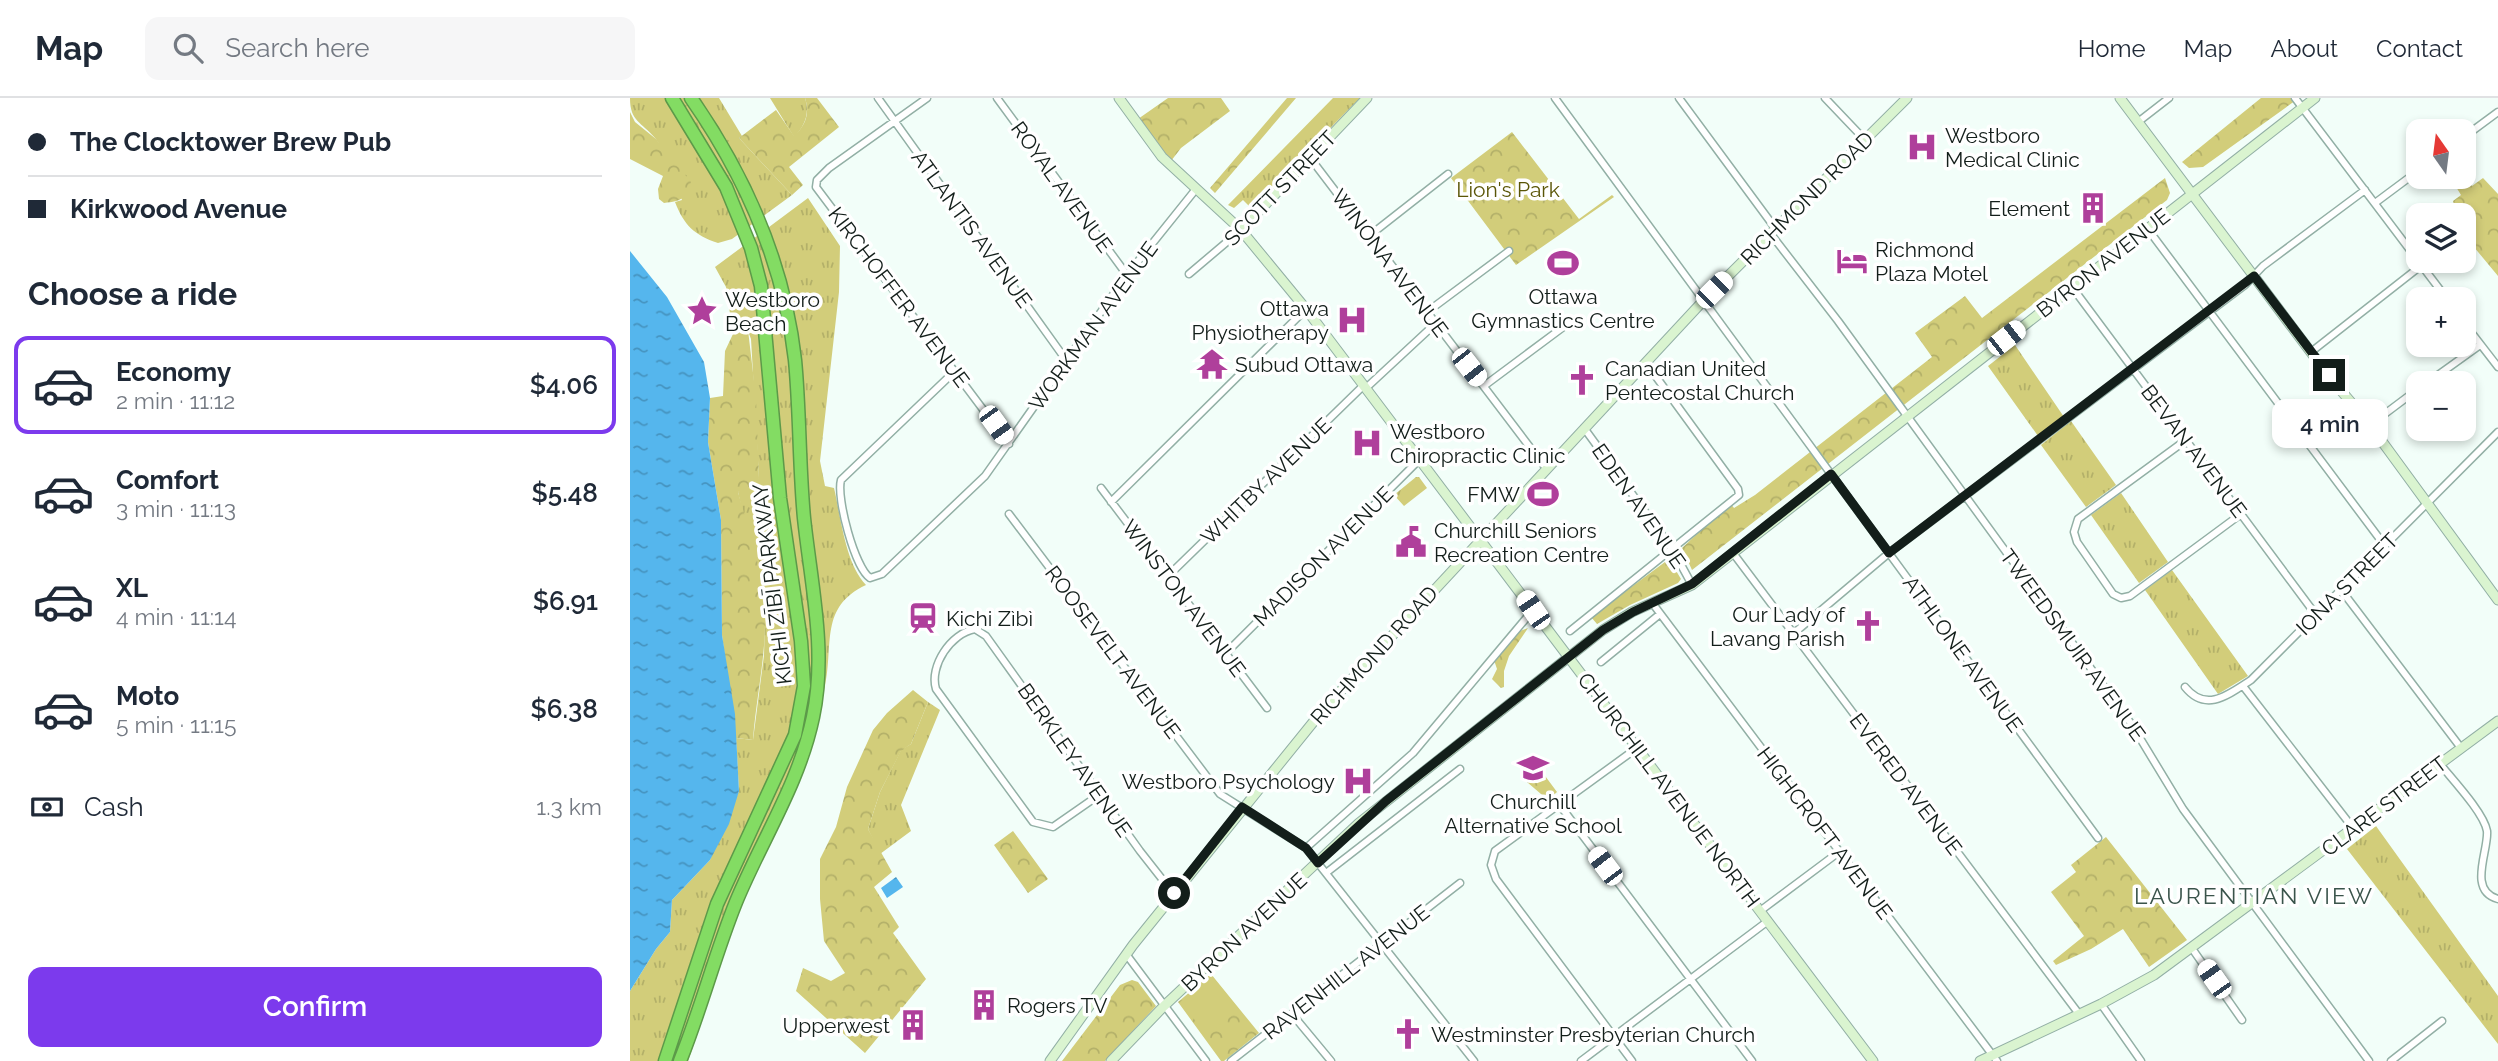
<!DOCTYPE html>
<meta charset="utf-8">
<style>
body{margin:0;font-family:Raleway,sans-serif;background:#f6f6f7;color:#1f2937;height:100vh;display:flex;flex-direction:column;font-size:26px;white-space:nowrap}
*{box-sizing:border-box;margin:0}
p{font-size:23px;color:#747a83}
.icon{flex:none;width:38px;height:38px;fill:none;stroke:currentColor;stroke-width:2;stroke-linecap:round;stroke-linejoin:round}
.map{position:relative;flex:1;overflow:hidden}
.drawer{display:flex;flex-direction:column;background:#fff;width:630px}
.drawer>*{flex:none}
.top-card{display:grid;align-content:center;height:154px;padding:0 28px;background:#fff}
.needle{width:46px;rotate:346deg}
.controls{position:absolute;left:1776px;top:21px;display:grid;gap:14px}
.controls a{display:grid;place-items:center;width:70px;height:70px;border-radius:14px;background:#fff;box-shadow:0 4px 10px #0003;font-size:35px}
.end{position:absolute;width:32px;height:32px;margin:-16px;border:9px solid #131e1a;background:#fff;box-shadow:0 0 0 4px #fff}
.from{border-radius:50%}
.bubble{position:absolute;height:49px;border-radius:14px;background:#fff;box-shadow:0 4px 10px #0003;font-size:23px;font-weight:600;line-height:49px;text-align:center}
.car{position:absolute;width:21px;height:42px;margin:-21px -10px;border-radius:9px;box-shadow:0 0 5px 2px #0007;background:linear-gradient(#fff 24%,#345 0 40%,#fff 0 76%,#345 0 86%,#fff 0)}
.top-card b{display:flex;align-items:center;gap:24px;height:66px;font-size:26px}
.top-card b+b{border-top:2px solid #e0e1e3}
.top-card i{width:18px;height:18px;background:#1f2937}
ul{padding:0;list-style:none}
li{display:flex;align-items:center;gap:21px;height:98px;margin:0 14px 10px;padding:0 14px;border:4px solid transparent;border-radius:14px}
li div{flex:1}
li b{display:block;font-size:26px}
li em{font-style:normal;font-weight:600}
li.active{border-color:#7c3aed}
li>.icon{width:63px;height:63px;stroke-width:1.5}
h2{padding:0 28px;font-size:32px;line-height:84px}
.pay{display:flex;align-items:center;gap:18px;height:77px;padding:0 28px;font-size:26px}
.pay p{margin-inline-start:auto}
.primary-button{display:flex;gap:14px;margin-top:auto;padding:14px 28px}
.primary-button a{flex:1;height:80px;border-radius:14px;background:#7c3aed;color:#fff;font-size:28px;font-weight:600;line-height:80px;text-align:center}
header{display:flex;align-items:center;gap:42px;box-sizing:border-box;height:98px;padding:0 35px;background:#fff;border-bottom:2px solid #e0e1e3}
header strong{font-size:33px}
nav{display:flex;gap:38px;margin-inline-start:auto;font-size:24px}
.search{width:490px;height:63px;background:#f6f6f7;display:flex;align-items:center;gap:18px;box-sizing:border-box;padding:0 24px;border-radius:14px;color:#747a83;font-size:26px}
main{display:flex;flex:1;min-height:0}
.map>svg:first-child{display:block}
.grass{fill:url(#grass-tufts)}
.forest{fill:url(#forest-crowns)}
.garden{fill:#d2cd7a}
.water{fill:url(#water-ripples)}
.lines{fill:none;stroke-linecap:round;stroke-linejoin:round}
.street-casing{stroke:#92afa5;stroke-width:9}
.secondary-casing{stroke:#92afa5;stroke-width:11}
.highway-casing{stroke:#5c9a49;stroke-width:15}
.street{stroke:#fff;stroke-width:6}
.secondary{stroke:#daf4d0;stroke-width:9}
.highway{stroke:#83dc63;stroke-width:12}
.route{stroke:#131e1a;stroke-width:9}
.labels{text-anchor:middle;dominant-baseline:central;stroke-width:7;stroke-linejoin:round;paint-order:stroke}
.poi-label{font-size:21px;fill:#131e1a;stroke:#fff;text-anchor:start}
.street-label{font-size:21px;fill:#131e1a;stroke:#fff}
.park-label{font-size:21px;fill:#5a5507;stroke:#fff}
.neighbourhood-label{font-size:23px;letter-spacing:2px;fill:#3a544b;stroke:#fff}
</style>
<header>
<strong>Map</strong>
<div class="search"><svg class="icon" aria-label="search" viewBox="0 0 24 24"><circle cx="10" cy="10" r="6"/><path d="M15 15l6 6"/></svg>Search here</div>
<nav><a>Home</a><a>Map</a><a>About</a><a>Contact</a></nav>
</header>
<main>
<section class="drawer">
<div class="top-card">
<b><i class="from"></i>The Clocktower Brew Pub</b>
<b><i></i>Kirkwood Avenue</b>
</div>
<h2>Choose a ride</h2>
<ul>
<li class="active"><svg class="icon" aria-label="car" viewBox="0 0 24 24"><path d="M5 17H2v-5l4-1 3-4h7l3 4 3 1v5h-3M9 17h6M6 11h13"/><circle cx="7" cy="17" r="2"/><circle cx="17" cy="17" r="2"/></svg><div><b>Economy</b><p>2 min · 11:12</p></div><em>$4.06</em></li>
<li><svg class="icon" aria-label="car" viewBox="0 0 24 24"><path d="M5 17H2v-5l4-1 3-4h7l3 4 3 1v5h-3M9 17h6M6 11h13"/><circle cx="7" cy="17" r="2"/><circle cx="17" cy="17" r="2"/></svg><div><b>Comfort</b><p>3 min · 11:13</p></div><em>$5.48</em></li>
<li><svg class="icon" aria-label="car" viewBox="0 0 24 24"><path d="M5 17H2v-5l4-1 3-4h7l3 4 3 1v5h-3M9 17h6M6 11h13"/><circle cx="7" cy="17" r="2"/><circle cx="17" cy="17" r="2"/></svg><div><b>XL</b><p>4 min · 11:14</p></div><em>$6.91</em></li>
<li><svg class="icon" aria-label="car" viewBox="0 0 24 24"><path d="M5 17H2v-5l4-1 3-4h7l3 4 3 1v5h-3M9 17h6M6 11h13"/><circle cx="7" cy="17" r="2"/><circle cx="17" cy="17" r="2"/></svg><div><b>Moto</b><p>5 min · 11:15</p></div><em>$6.38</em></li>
</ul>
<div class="pay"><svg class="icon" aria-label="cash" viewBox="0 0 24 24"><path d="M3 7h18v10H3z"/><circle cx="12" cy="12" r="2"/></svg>Cash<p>1.3 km</p></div>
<div class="primary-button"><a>Confirm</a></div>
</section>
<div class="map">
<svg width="1868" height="963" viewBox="0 0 1868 963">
<defs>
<pattern id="grass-tufts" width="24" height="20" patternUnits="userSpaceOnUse" patternTransform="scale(1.75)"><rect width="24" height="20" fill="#d2cd7a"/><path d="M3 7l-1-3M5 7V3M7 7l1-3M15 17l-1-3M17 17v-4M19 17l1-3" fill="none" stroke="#b3b069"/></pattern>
<pattern id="forest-crowns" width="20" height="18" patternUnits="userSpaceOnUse" patternTransform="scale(1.75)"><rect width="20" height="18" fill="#d2cd7a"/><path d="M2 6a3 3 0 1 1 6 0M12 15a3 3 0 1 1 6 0" fill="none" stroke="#b3b069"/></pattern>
<pattern id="water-ripples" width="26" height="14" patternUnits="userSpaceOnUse" patternTransform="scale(1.75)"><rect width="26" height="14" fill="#55b6ed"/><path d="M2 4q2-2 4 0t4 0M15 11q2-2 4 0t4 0" fill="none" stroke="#4593bf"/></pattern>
</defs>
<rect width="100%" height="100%" fill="#f2fef9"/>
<path class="grass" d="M0,0H89L112,38L109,40L162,97L102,141L88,145C64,137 54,127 45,104L52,102C45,86 36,53 25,40C12,24 0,24 0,0Z
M140,0H175C180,15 175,28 164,39Z
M703,0H730L621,110L613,102L604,110L598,107Z
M178,100L210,148L209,194L190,363L195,388L204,390C211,419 215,465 236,487C189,509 204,547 195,588C178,660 141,728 114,797C93,851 78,908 58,963H0V893L26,851L40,834L42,802L80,762L109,693L106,640L123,642L134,557L135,514L108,394L129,380L121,241L118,233L103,236L96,189L85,169Z
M1385,247L1434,319L1408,338L1358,268Z
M1441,323L1486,387L1456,409L1411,347Z
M786,379H789L797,390L774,408L764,397Z
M1491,395L1538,464L1509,485L1461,417Z
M1542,472L1618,578L1588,596L1515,492Z
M298,604L310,612L271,707L281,733L250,756L238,731L250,694L271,652L281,646Z
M1746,728L1868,898V946L1717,751Z"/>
<path class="forest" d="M175,0H187L209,29L159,69L173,87L162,97L109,40L146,12L164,38C176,27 180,15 175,0Z
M538,0H591L600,13L551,50L541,63L508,21Z
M657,0H666L585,95L580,90Z
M1631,0H1669L1573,69L1559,70L1552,64Z
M0,14L5,24L26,41L61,84C56,101 52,103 34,105L29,101L28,91L33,78L0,61Z
M882,34L949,121L982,97L984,99L886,167L821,80Z
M1834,78L1842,88L1853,80L1868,96V178L1834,137V117H1827L1823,103L1831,97L1820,79Z
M1535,80L1540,95L1537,102L1062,472L1052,450L1100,405L1104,410L1125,397L1302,259L1285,235L1335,198L1352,220Z
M118,232L126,300L129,380L128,390L108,394C119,433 134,477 135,517C136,559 126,600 123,642L106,640L92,537L91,422L78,344L80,300L93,298L95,253L103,236Z
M1039,461L1051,481L1048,485L1000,507L967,526L961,519Z
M898,530L879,558L874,573V589L871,590L862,581L867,571L864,562L890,533Z
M283,592L298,604L281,646L271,653L250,694L238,731L262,774L244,789L269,829L263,835L296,881L235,955L166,893L173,870L201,883L215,875L194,843L190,801V761L206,729L217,689L243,632L257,615Z
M907,667L927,694L918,702L891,679Z
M383,733L418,781L398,795L364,747Z
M1476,739L1557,842L1519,869L1493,831L1461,851L1426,867L1423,863L1454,838L1421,794L1446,774L1441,767Z
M581,876L629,935L594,963H591L548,904Z
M502,882L508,884L526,908L475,963H432L490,887Z"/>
<path class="garden" d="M582,878L609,912L577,937L550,904Z"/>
<path class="water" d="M0,153L37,199L74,264L80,300L78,344L91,422L92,537L105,616L109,693L99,726L80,762L42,802L40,834L26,851L0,893Z
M266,779L273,789L257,800L251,790Z"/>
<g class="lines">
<defs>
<path id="street" d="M248,0L436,262
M297,0L199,70L187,82L186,89L379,346
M367,0L497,177
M925,0L1468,740
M1049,0L1145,130
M1195,0L1236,43
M1665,0L1817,201
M1508,24L1539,0
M1834,39L1868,14
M681,61L915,369
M1745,105L1788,73
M1517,130L1755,448
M1140,135L1208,223L1502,627L1553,711L1739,963
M739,138L818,76
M559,176L611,132
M1442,189L1686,517
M797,214L879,153
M1834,225L1868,269
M1681,254L1792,167
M325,273L211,382C206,400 225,470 240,480L252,476L355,378L497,177L566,91
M1797,285L1850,247
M854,288L940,224
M736,290L805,226
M1740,327L1788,291
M954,330L1043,452L1062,487
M1556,342L1448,421L1444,434L1447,444L1483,496L1491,500L1500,498L1611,416
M471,390L637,610
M481,404L676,211
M379,416L590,696L676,750L844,963
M1103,455L1449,916
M538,478L734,287
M1712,493L1831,650
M1023,506L1367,963
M940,533L1109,397L1108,391L1016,265
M1163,536L1259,455L1615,187L1633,168L1735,92
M596,555L790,361
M971,564L1030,516
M1613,588L1723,730
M1555,589C1576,615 1598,597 1621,582L1868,334
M1810,666C1822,681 1854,715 1857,733C1859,752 1837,793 1868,801
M469,697L423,729L403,724L306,591C299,568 321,535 345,531L356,538L510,753L543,795
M929,706L1122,963
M676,750L783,655L903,512
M696,775L830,671
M1130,813L1209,754
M1561,849L1612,922
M496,856L576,963
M1471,906L1511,963
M662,916L701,963
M601,963L830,785
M951,963L1138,823
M1002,963L866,781L861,767L865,753L1007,650
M1761,963L1812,923"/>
<path id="secondary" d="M489,0L532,59L611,132L676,211L1243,963
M1490,0L1698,277L1740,327L1868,502
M611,132L737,0
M420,963L503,847L693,612L1074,202L1277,0
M481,963L534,908L729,725L973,532L1002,514L1062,487L1685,0
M1350,963L1471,906L1524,877L1868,623"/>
<path id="highway" d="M35,963L87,806L165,637L174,588L171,543L150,400L131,188L121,150L96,89L42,0
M50,963C71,911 85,856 106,804C132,741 169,686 183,619C197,553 181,486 174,420C169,367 170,314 165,262C154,165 116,79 61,0"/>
</defs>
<use href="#street" class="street-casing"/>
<use href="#secondary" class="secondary-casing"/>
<use href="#highway" class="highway-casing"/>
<use href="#street" class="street"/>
<use href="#secondary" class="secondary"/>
<use href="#highway" class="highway"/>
</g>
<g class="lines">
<path class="route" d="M544,795L612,709L676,750L688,765L756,703L973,532L1003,514L1062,486L1201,376L1259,455L1624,178L1699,277"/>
</g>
<defs>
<symbol id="hospital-bare" viewBox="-9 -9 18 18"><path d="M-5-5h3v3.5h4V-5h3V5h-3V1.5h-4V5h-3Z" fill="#af3f9b" stroke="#fff" stroke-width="2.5" paint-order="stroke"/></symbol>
<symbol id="building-bare" viewBox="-9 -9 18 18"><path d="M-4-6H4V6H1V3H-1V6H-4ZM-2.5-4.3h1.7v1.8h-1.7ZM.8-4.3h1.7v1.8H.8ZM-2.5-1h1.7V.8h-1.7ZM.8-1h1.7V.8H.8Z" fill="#af3f9b" stroke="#fff" stroke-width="2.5" paint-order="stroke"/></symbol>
<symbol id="hotel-bare" viewBox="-9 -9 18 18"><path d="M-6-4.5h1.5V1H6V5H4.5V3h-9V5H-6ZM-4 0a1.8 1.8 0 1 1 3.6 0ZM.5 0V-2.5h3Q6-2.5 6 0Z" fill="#af3f9b" stroke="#fff" stroke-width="2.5" paint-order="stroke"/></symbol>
<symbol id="stadium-bare" viewBox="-9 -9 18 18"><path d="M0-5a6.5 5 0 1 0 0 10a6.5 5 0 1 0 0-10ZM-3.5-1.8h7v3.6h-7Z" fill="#af3f9b" stroke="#fff" stroke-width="2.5" paint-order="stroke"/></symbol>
<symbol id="sight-bare" viewBox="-9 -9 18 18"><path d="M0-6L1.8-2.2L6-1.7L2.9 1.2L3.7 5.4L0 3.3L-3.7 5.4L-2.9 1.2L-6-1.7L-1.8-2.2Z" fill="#af3f9b" stroke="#fff" stroke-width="2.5" paint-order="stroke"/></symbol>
<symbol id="temple-bare" viewBox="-9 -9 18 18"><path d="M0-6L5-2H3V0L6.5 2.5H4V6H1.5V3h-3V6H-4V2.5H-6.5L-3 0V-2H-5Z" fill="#af3f9b" stroke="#fff" stroke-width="2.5" paint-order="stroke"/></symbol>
<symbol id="church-bare" viewBox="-9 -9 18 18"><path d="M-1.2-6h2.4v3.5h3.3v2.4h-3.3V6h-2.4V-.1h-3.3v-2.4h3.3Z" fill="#af3f9b" stroke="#fff" stroke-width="2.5" paint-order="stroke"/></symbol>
<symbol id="civic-bare" viewBox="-9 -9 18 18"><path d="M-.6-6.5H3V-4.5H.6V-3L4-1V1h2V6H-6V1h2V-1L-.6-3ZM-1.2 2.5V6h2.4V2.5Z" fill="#af3f9b" stroke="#fff" stroke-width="2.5" paint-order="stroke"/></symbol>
<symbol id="station-bare" viewBox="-9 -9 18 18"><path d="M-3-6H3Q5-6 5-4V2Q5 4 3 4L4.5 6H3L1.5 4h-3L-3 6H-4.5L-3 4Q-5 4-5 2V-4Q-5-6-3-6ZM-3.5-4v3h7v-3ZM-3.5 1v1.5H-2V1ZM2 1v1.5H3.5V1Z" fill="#af3f9b" stroke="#fff" stroke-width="2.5" paint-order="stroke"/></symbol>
<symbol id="school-bare" viewBox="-9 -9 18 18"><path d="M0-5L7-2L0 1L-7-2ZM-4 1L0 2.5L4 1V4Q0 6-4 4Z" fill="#af3f9b" stroke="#fff" stroke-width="2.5" paint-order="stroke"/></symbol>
</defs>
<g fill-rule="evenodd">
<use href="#hospital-bare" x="1270" y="27" width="44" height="44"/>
<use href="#building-bare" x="1441" y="88" width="44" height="44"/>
<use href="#hotel-bare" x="1200" y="141" width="44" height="44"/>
<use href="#stadium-bare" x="911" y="143" width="44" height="44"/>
<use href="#sight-bare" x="50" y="191" width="44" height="44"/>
<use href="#hospital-bare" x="700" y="200" width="44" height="44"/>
<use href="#temple-bare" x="560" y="244" width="44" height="44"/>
<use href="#church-bare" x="930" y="260" width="44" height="44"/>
<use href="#hospital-bare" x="715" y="323" width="44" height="44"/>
<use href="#stadium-bare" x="891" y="374" width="44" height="44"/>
<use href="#civic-bare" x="759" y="422" width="44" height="44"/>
<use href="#station-bare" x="271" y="498" width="44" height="44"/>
<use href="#church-bare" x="1216" y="506" width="44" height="44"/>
<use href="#school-bare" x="881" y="648" width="44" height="44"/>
<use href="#hospital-bare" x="706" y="661" width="44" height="44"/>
<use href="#building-bare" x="332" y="885" width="44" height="44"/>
<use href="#building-bare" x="261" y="905" width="44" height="44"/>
<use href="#church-bare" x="756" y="914" width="44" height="44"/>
</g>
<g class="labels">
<g class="poi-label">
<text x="1315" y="37">Westboro<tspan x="1315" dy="24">Medical Clinic</tspan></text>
<text x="1440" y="110" text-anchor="end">Element</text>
<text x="1245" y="151">Richmond<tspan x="1245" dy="24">Plaza Motel</tspan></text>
<text x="933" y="198" text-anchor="middle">Ottawa<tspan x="933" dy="24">Gymnastics Centre</tspan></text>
<text x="95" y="201">Westboro<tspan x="95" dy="24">Beach</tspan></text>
<text x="699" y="210" text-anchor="end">Ottawa<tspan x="699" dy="24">Physiotherapy</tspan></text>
<text x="605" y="266">Subud Ottawa</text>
<text x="975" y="270">Canadian United<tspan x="975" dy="24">Pentecostal Church</tspan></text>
<text x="760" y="333">Westboro<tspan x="760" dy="24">Chiropractic Clinic</tspan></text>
<text x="890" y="396" text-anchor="end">FMW</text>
<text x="804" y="432">Churchill Seniors<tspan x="804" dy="24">Recreation Centre</tspan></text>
<text x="1215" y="516" text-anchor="end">Our Lady of<tspan x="1215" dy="24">Lavang Parish</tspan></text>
<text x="316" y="520">Kichi Zìbì</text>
<text x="705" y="683" text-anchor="end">Westboro Psychology</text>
<text x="903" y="703" text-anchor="middle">Churchill<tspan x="903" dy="24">Alternative School</tspan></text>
<text x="377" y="907">Rogers TV</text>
<text x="260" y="927" text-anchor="end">Upperwest</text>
<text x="801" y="936">Westminster Presbyterian Church</text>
</g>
<g class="street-label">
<text transform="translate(432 89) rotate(54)">ROYAL AVENUE</text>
<text transform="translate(650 90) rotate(-46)">SCOTT STREET</text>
<text transform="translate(1177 100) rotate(-45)">RICHMOND ROAD</text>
<text transform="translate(342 131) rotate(54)">ATLANTIS AVENUE</text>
<text transform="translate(760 165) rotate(53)">WINONA AVENUE</text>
<text transform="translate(1473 165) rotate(-38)">BYRON AVENUE</text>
<text transform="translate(269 199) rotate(53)">KIRCHOFFER AVENUE</text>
<text transform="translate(463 228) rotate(-54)">WORKMAN AVENUE</text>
<text transform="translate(1564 353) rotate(53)">BEVAN AVENUE</text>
<text transform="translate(636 383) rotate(-44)">WHITBY AVENUE</text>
<text transform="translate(1009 408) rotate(55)">EDEN AVENUE</text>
<text transform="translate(693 458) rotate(-45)">MADISON AVENUE</text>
<text transform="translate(142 486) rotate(-97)">KICHI ZĪBĪ PARKWAY</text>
<text transform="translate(1717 486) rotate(-45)">IONA STREET</text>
<text transform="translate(554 500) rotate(53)">WINSTON AVENUE</text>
<text transform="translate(1443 547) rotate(54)">TWEEDSMUIR AVENUE</text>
<text transform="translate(483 554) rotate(53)">ROOSEVELT AVENUE</text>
<text transform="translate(1333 556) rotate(54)">ATHLONE AVENUE</text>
<text transform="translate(744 557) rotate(-48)">RICHMOND ROAD</text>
<text transform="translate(445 662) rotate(55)">BERKLEY AVENUE</text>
<text transform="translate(1276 686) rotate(53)">EVERED AVENUE</text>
<text transform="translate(1039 692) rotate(53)">CHURCHILL AVENUE NORTH</text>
<text transform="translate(1754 708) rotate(-37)">CLARE STREET</text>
<text transform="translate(1195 735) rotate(53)">HIGHCROFT AVENUE</text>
<text transform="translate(614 834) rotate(-43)">BYRON AVENUE</text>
<text transform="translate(716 874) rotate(-38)">RAVENHILL AVENUE</text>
</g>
<g class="park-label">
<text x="878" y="91">Lion's Park</text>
</g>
<g class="neighbourhood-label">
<text x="1624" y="797">LAURENTIAN VIEW</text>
</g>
</g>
</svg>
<div class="controls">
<a><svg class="needle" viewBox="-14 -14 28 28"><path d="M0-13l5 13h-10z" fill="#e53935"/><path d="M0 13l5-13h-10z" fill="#747a83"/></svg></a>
<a><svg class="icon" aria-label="layers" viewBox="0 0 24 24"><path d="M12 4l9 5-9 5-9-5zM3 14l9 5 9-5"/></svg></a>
<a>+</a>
<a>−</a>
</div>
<i class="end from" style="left:544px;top:795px"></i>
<i class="end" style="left:1699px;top:277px"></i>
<div class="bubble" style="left:1642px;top:301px;width:116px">4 min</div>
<i class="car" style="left:1084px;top:192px;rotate:45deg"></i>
<i class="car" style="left:1376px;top:240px;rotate:52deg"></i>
<i class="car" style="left:839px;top:269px;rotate:142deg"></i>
<i class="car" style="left:366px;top:327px;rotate:144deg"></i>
<i class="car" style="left:903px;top:512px;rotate:326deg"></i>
<i class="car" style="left:975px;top:768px;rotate:323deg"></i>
<i class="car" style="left:1584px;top:881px;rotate:325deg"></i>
</div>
</main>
